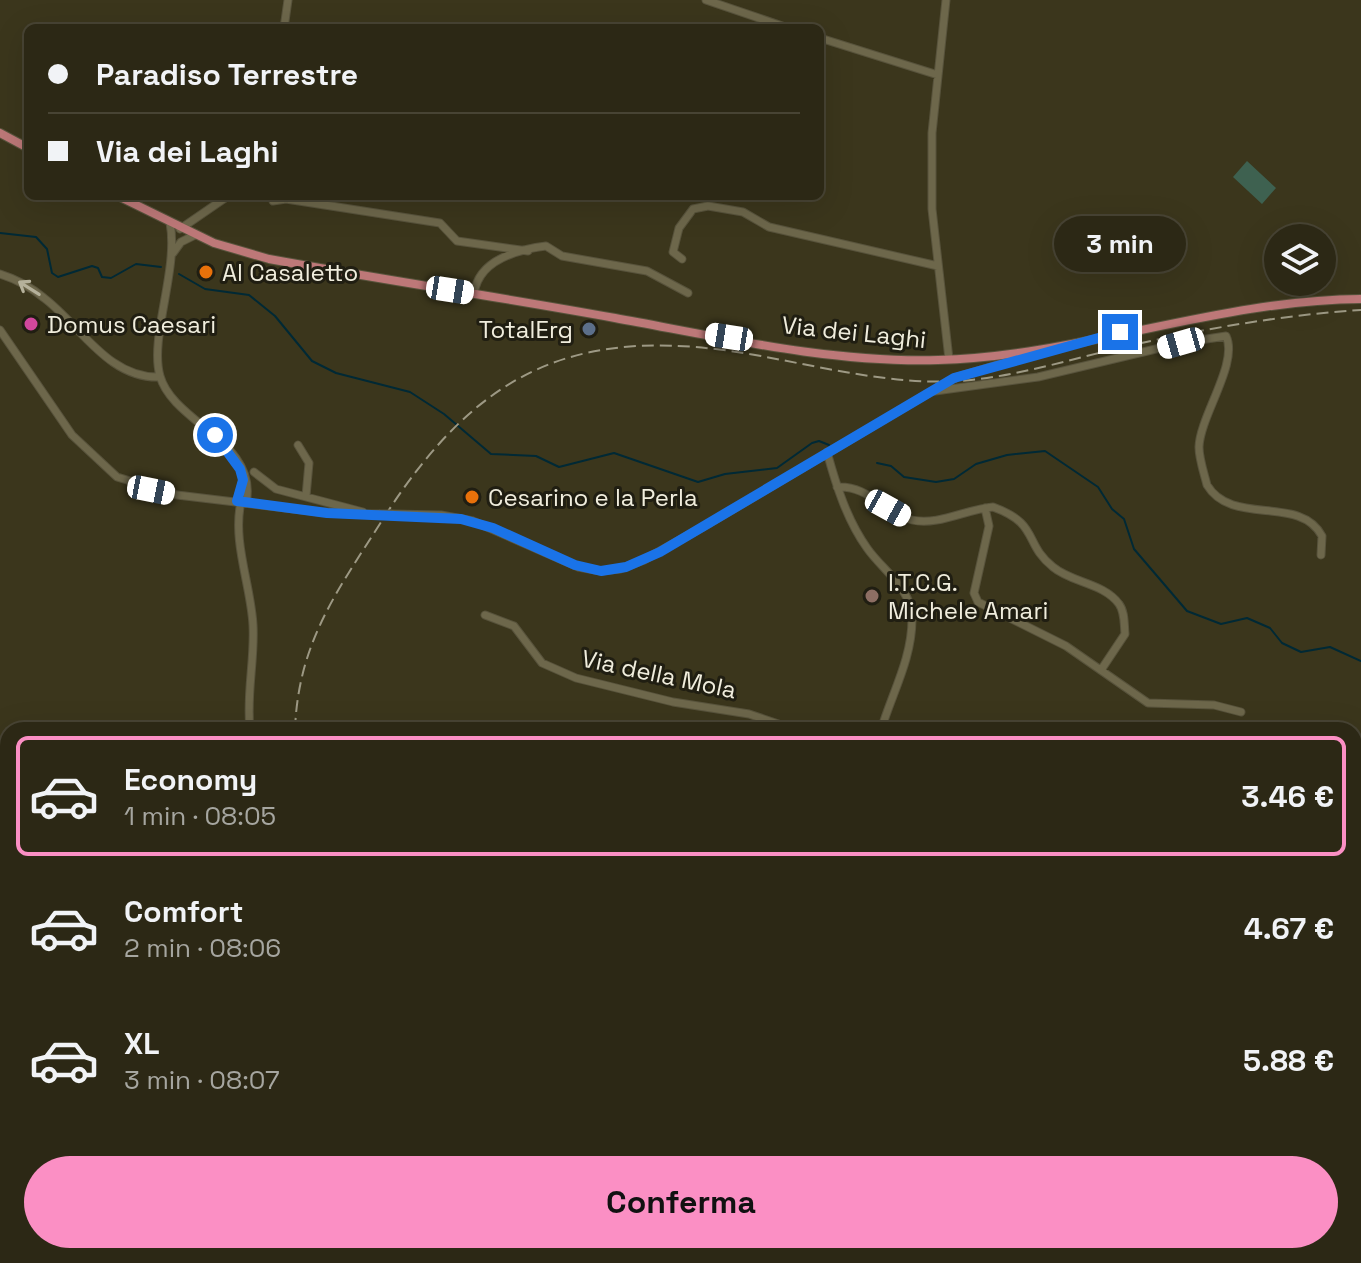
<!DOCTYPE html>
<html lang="it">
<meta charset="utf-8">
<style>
body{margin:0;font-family:"Space Grotesk",sans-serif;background:#383422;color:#f1f3f6;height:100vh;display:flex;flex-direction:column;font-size:30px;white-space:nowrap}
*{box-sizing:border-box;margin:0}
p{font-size:26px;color:#a6a6a0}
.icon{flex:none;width:44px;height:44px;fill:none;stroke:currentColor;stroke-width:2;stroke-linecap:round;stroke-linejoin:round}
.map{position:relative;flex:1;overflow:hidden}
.panel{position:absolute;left:0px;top:722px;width:1362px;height:542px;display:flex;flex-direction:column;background:#2c2815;border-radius:24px 24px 0 0;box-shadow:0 8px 32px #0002,0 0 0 2px #484434}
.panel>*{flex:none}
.banner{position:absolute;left:24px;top:24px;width:800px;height:176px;border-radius:12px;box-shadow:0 8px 32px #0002,0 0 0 2px #484434;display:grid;align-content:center;height:176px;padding:0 24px;background:#2c2815}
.controls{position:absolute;left:1264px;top:224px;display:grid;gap:16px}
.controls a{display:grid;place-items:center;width:72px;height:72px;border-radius:50%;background:#2c2815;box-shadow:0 8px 32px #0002,0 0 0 2px #484434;font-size:40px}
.end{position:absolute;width:36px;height:36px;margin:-18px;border:10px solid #1a73e8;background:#fff;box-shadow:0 0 0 4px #fff}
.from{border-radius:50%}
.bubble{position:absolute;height:56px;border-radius:28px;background:#2c2815;box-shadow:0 8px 32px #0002,0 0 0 2px #484434;font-size:26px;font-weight:700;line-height:56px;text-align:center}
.car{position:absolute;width:24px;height:48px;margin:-24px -12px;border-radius:10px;box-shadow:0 0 6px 2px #0007;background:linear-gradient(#fff 24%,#345 0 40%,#fff 0 76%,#345 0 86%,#fff 0)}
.banner b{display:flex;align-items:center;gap:28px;height:76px;font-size:30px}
.banner b+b{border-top:2px solid #484434}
.banner i{width:20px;height:20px;background:#f1f3f6}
ul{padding:14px 0 0;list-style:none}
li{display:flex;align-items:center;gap:24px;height:120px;margin:0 16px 12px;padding:0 8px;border:4px solid transparent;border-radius:12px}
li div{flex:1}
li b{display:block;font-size:30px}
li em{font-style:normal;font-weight:700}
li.on{border-color:#fb8fc4}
li>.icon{width:72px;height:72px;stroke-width:1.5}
.button{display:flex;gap:16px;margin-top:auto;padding:16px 24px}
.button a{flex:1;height:92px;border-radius:48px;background:#fb8fc4;color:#111;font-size:32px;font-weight:700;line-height:92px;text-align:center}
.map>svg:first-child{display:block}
.green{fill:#3e6150}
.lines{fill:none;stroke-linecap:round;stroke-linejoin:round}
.stream{stroke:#002935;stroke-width:2}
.minor-casing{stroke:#58533c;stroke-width:9}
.major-casing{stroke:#58533c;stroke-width:10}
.minor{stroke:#6d674b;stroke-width:7}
.major{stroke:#bd7878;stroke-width:8}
.rail{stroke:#9d9984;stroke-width:2;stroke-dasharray:12 6;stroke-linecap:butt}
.minor-bridge-casing{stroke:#58533c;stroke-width:9;stroke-linecap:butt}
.minor-bridge{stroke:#6d674b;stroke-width:7}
.oneway{stroke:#b5b19b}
.route{stroke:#1a73e8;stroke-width:10}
.food-dot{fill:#e8710a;stroke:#201e12;stroke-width:3}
.hotel-dot{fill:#d1479c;stroke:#201e12;stroke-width:3}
.service-dot{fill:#5c6f8a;stroke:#201e12;stroke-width:3}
.education-dot{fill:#8d6e63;stroke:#201e12;stroke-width:3}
.labels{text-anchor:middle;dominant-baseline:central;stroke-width:6;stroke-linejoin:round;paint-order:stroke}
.poi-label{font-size:24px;fill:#f0eddd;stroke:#201e12;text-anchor:start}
.street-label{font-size:24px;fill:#f0eddd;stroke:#201e12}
</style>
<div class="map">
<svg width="1361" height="1263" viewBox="0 0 1361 1263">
<rect width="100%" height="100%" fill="#3b361c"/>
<path class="green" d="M1247,161L1276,188L1262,204L1233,177Z
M811,1256H973L974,1263H812Z"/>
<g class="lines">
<path class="stream" d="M0,233L36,237L47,249L52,273L58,277L92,266L98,268L102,277L111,278L136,264L161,267
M179,274L205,289L249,295L275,316L312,361L336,373L410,392L444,414L491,454L536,456L559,467L614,453L698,482L725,474L777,468L812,443L819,441L829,445
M877,463L891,466L904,477L936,482L954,479L976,464L1007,455L1045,451L1098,487L1112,509L1124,519L1134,549L1187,611L1221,624L1247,618L1270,628L1282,643L1301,652L1330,647L1361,661"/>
<defs>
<path id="minor" d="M706,0L788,28
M946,0L932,133V209L949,359
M284,28L288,0
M820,38L938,75
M273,201L286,199L440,223L457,241L528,251
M170,223C179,269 149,338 160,376C173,423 259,442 246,503
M180,229L228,196
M173,253L181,242L195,235
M682,259L673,252L679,228L693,209L708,206L743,212L769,227L938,266
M0,274C16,279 31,287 44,298C80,325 108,379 160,377
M474,294C478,261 515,250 546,246L562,256L647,271L688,293
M0,330L72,435L117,477L177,495L319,512L379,514
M935,391L1038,377L1181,343L1226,336C1239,363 1200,416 1199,447C1199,459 1204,473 1207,485C1232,527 1300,494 1322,536L1321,555
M298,445L309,463L306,496
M827,452C836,485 847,520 867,548C882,570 912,588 912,619C912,659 892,693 881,730
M254,472L276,489L363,512
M837,487C869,485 883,513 912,520C938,526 967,509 993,507C1040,524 1023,543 1053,567C1072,583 1104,583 1119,604C1125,612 1124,624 1125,634L1101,670
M237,501L243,480
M241,502C232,541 251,586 253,625C255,660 246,694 250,730
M985,508L989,526L974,593L978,602L1066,646L1148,703L1214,705L1241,712
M392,514L441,515L473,521L578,567L601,571L620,569L644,560L710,523L954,378L1040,352
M485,615L514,626L542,663L576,678L673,702L749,714L796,730
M1354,869L1361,870
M1354,1059L1361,1053
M0,1091L8,1085
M0,1147L8,1143
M0,1207L8,1209
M197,1256L230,1263
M601,1256L605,1263
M472,1263L477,1256"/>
<path id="major" d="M0,133L28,148
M118,196L214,243L269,259C384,280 500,297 615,318C720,337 830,363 938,360C1081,356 1217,300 1361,299"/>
</defs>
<use href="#minor" class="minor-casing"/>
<use href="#major" class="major-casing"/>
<use href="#minor" class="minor"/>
<use href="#major" class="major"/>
<path class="rail" d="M295,730C298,642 338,590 383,519C481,365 582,323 761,356C826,368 893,385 960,381C1015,377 1071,359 1124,347C1203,329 1281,315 1361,310
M519,1263L521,1256"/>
<defs>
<path id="minor-bridge" d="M379,514H392"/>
</defs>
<use href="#minor-bridge" class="minor-bridge-casing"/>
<use href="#minor-bridge" class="minor-bridge"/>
</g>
<defs><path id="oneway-shaft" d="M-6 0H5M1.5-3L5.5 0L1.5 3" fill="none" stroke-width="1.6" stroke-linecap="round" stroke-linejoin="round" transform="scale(2)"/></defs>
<use class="oneway" href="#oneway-shaft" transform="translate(29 288) rotate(-148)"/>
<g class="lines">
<path class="route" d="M215,435L240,469L243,480L237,501L327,513L461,519L493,528L575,565L601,571L626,567L660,552L954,378L1120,332"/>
</g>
<g class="food-dot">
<circle cx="206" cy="272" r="8"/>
<circle cx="472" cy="497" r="8"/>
</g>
<circle class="hotel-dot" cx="31" cy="324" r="8"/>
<circle class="service-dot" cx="589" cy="329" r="8"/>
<circle class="education-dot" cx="872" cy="596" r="8"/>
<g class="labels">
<g class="poi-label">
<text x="222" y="272">Al Casaletto</text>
<text x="47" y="324">Domus Caesari</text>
<text x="573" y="329" text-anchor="end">TotalErg</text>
<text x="488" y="497">Cesarino e la Perla</text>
<text x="888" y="582">I.T.C.G.<tspan x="888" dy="28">Michele Amari</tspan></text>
</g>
<g class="street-label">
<text transform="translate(854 332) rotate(6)">Via dei Laghi</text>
<text transform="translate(659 674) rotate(12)">Via della Mola</text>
</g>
</g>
</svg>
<div class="controls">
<a><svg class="icon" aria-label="layers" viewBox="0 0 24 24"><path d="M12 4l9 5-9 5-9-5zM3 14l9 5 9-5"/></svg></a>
</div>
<i class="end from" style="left:215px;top:435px"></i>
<i class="end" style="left:1120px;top:332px"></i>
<div class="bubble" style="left:1054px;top:216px;width:132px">3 min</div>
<i class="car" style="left:450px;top:290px;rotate:99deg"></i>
<i class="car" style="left:729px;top:337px;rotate:279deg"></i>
<i class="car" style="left:1181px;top:343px;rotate:254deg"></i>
<i class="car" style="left:151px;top:490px;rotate:101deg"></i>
<i class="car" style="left:888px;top:508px;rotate:119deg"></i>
<div class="banner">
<b><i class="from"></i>Paradiso Terrestre</b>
<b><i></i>Via dei Laghi</b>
</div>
<section class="panel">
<ul>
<li class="on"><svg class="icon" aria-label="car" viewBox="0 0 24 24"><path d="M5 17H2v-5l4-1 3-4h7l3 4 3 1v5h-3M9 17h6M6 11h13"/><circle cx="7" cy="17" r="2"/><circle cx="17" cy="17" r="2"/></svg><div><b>Economy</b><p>1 min · 08:05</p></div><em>3.46 €</em></li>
<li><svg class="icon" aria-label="car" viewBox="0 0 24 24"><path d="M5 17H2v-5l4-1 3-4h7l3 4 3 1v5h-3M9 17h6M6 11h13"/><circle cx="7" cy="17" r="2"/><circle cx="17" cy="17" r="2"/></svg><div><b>Comfort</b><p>2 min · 08:06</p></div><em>4.67 €</em></li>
<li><svg class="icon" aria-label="car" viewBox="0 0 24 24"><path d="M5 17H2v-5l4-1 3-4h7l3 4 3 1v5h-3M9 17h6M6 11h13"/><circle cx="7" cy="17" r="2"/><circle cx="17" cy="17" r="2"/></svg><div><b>XL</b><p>3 min · 08:07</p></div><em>5.88 €</em></li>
</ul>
<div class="button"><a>Conferma</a></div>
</section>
</div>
